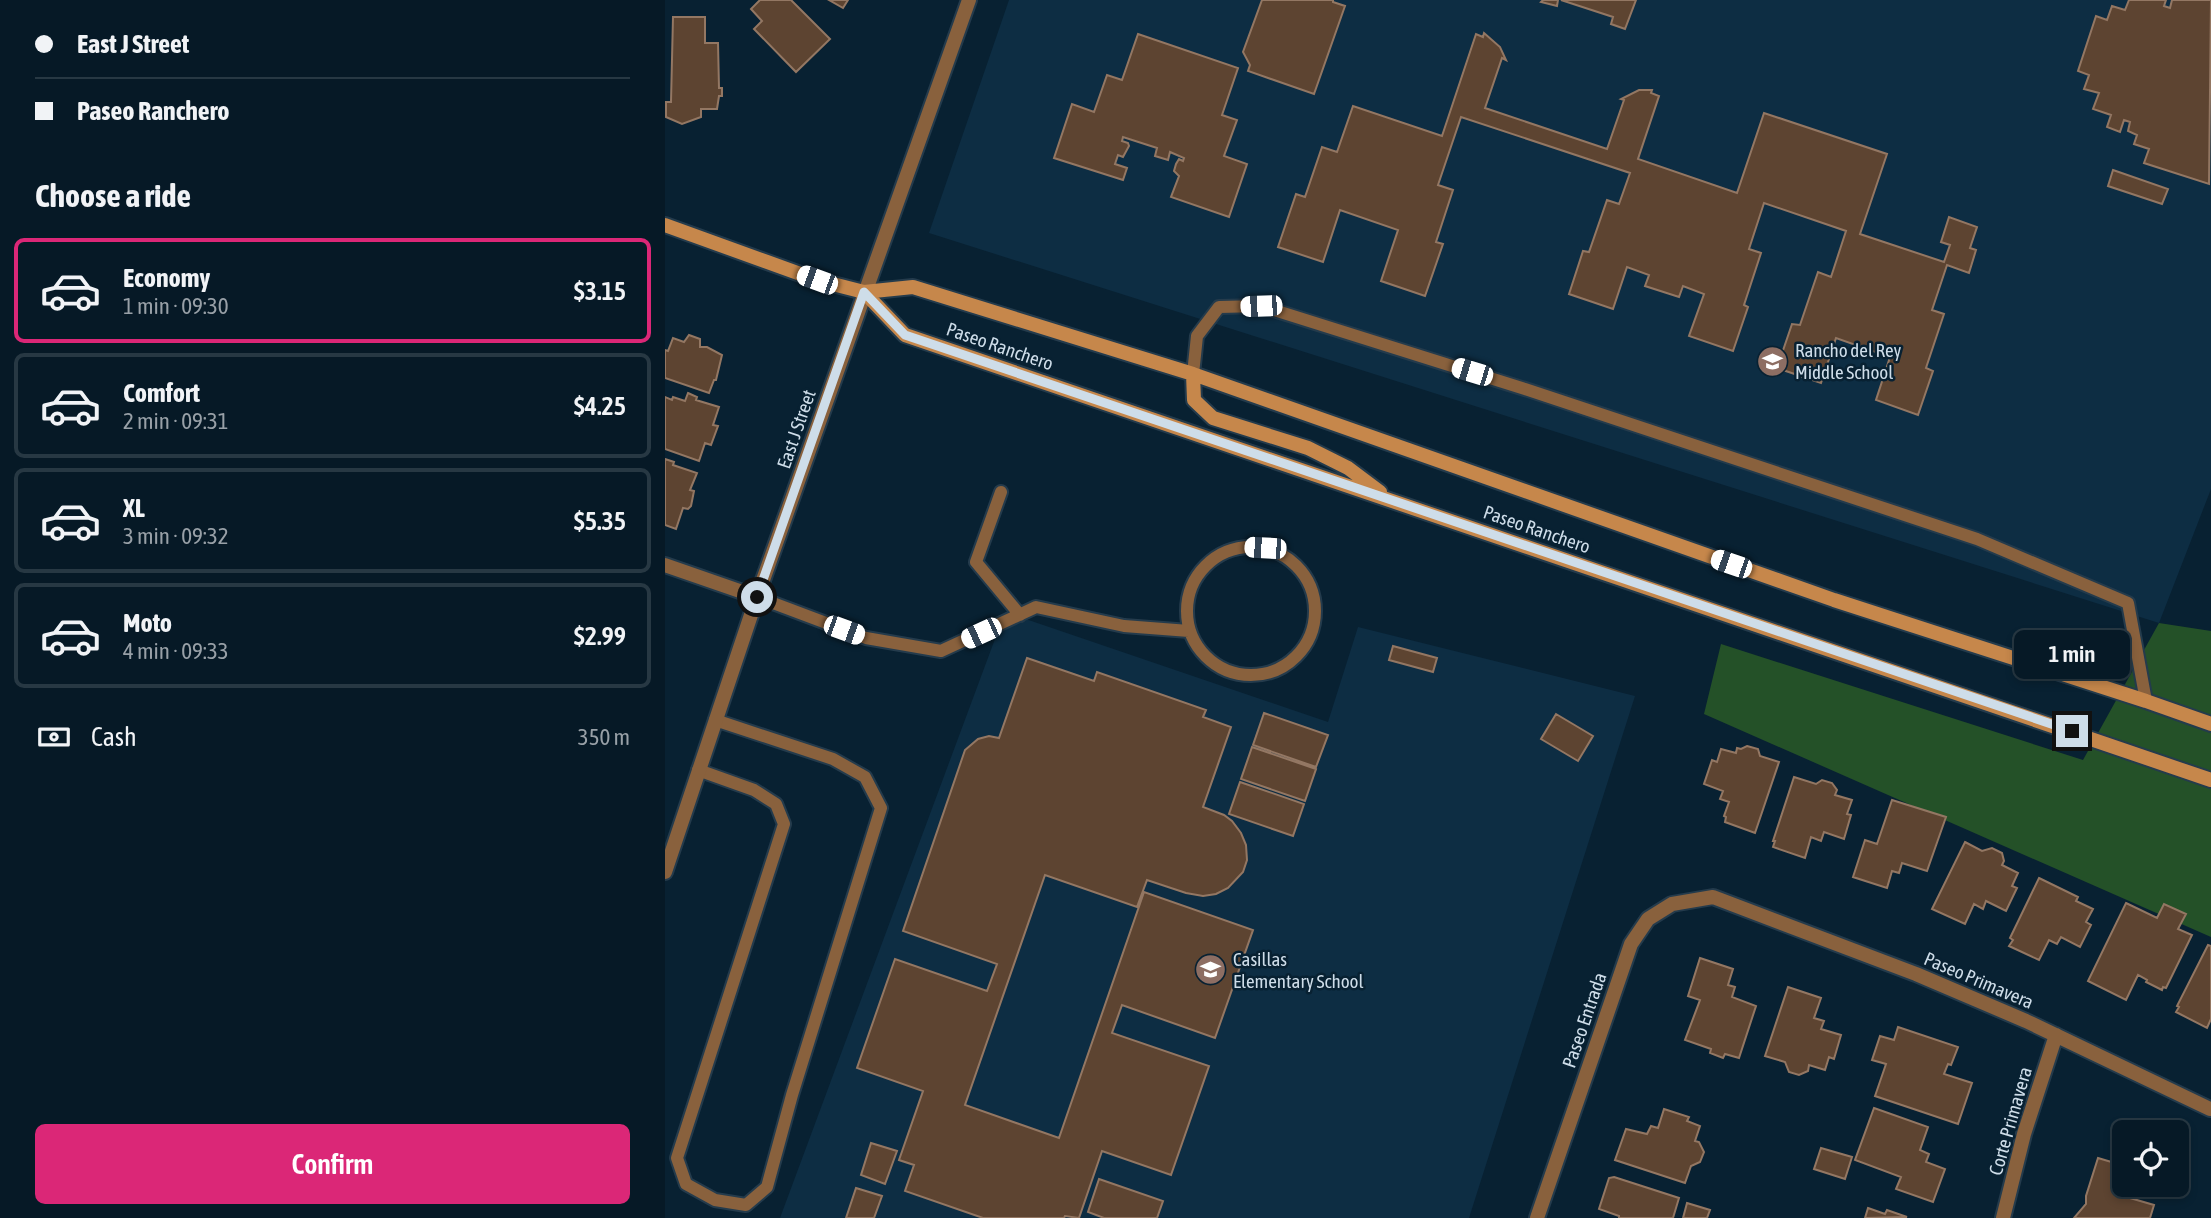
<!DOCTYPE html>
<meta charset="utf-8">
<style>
body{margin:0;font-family:"Asap Condensed",sans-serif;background:#0f222e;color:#f1f3f6;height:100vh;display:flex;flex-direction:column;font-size:26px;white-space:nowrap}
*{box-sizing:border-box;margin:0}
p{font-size:23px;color:#98a0a7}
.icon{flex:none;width:38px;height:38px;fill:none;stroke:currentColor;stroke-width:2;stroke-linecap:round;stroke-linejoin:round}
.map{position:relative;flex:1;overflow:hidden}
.sheet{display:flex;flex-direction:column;background:#061926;width:665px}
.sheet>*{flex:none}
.hud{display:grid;align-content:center;height:154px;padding:0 35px;background:#061926}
.controls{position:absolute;left:1447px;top:1120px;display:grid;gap:14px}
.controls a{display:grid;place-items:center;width:77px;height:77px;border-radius:10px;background:#061926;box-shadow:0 4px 10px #0003,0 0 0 2px #273843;font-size:35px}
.end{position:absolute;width:32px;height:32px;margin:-16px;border:9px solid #cedde9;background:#111;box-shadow:0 0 0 4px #111}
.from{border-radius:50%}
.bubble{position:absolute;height:49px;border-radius:10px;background:#061926;box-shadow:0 4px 10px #0003,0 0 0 2px #273843;font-size:23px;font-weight:600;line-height:49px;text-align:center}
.car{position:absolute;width:21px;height:42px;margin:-21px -10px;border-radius:9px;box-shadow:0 0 5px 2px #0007;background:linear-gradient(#fff 24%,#345 0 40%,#fff 0 76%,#345 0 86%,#fff 0)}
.hud b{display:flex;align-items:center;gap:24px;height:66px;font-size:26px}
.hud b+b{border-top:2px solid #273843}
.hud i{width:18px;height:18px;background:#f1f3f6}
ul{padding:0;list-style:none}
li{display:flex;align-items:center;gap:21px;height:105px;margin:0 14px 10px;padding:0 21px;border:4px solid #273843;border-radius:10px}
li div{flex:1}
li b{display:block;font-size:26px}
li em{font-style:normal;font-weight:600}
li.on{border-color:#db2777}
li>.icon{width:63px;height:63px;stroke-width:1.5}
h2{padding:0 35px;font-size:32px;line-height:84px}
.pay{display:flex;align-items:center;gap:18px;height:77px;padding:0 35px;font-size:26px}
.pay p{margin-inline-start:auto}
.action{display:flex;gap:14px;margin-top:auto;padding:14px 35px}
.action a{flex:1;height:80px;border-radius:10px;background:#db2777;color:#fff;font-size:28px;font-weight:600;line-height:80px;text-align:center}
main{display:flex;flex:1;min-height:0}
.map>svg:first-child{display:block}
.built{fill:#0d2d43}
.green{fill:#245128}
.building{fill:#5d4431;stroke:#937763;stroke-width:2}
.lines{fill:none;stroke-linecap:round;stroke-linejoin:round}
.service-casing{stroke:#243b4c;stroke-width:16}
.minor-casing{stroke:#243b4c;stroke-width:18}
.tertiary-casing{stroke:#243b4c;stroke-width:18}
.secondary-casing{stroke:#243b4c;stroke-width:18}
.service{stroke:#89613d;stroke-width:12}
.minor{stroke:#89613d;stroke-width:14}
.tertiary{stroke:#89613d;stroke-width:14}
.secondary{stroke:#c6874b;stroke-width:14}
.route{stroke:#cedde9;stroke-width:9}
.labels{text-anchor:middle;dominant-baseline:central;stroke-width:5;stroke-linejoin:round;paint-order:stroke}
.street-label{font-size:19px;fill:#cedde9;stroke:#082132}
.poi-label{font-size:19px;fill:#cedde9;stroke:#082132;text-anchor:start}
</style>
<main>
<section class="sheet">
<div class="hud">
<b><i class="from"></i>East J Street</b>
<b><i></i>Paseo Ranchero</b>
</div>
<h2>Choose a ride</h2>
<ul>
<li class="on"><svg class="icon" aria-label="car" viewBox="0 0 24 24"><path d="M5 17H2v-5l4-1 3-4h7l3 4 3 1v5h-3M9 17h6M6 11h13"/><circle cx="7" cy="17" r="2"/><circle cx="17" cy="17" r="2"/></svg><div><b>Economy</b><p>1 min · 09:30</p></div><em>$3.15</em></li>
<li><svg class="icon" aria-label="car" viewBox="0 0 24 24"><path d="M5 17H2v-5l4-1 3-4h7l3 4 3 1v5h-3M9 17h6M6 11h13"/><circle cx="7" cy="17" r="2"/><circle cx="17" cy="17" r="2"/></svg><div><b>Comfort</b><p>2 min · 09:31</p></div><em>$4.25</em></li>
<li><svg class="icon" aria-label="car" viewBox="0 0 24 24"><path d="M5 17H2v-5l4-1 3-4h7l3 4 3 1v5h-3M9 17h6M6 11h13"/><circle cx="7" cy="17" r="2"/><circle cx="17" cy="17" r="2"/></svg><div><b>XL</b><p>3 min · 09:32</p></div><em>$5.35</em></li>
<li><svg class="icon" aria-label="car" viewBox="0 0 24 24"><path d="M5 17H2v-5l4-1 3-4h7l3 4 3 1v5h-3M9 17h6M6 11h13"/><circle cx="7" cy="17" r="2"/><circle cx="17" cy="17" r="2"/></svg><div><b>Moto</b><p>4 min · 09:33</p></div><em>$2.99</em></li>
</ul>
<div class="pay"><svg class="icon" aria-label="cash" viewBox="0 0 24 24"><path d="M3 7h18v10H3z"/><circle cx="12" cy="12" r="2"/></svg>Cash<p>350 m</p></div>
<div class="action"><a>Confirm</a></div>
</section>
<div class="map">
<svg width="1546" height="1218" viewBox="0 0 1546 1218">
<rect width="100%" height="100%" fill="#082132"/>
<path class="built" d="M344,0H1546V489L1494,623L264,233Z
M340,612L663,722L693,627L970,696L804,1218H115Z"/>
<path class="green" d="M1494,623L1546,631V937L1039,714L1056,644L1418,760Z"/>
<path class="building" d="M95,0H126L165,39L131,72L89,29L97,21L86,9Z
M164,0H183L178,8Z
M597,0H668V2L680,6L649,94L583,71L585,65L578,52Z
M878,0H893L892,6L876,2Z
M896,0H971L960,29L946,24L948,17Z
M1464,0H1501L1499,6L1505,8L1507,0H1546L1544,184L1479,163L1484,149L1469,144L1472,135L1463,131L1465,122L1459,120L1455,132L1442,127L1446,115L1428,109L1434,93L1419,89L1424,75L1413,71L1431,16L1442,20L1447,6L1460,10Z
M8,17H40V43H53L54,88H57V96H54L52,109H36V117L17,124L1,117V102H6Z
M819,33L835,47L841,60L837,58L820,108L942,149L959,100L956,99L974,90H987L986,93L994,96L973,159L1072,193L1099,113L1222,154L1195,234L1279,262L1285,245L1276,242L1284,217L1312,227L1305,248L1311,250L1304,273L1282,265L1267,310L1279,314L1261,368L1268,371L1253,415L1211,400L1225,357L1171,338L1156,383L1112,368L1127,324L1135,325L1153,272L1166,277L1181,231L1099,203L1084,249L1096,253L1079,305L1083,307L1068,351L1024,336L1039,294L1018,286L1014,297L980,286L984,275L962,267L948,309L904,294L918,251L924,252L942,200L954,204L965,173L796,117L773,185L788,190L771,242L778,244L760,296L716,281L733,230L675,210L658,262L613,247L631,194L640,197L657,147L672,152L688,106L777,136L811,34L818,37Z
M473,34L573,68L557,115L572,120L559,156L582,164L564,217L506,197L514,176L509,171L511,164L514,159L518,161L519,158L505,152L503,160L490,156L492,148L458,137L457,141L463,143L464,146L458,157L453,155L450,164L462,168L458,180L389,158L407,104L429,112L442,75L457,80Z
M1448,170L1503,189L1497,204L1443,186Z
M24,335L35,339V347H42L57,355L51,380H49L44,393L0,378V350L3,351L8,338L19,342Z
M23,393L32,397L31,400L54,407L48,425L53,426L46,445L40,443L34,461L0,449V397L7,400L8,397L20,401Z
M0,459L9,462L8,465L32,473L25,490L29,491L26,506L23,509L18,508L11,529L0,525Z
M728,646L772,658L768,672L724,660Z
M362,658L429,681L432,672L541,710L538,717L566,727L538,807L559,815L567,821L576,833L581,845L582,860L578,872L563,888L551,894L538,896L521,893L482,880L472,907L380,875L300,1105L394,1138L479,892L588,930L550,1038L457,1005L447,1033L544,1066L506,1175L437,1151L414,1218L400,1216L399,1218H318L240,1191L249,1165L234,1160L258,1091L192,1068L230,959L322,991L332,964L238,931L300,750L313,739L324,736L334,738Z
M599,713L663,735L651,767L588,745Z
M891,714L928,736L913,761L876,739Z
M1082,746L1093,749L1095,756L1114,762L1090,833L1060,822L1061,817L1059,816L1064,802L1055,799L1058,791L1039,784L1047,760L1052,762L1056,749L1071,753L1072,748L1076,749Z
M587,747L651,769L640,801L576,779Z
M1129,777L1151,784L1157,780L1167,783L1172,790L1170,795L1187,800L1182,814L1186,815L1179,839L1159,832L1156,841L1146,837L1140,858L1108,847L1110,841H1108Z
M575,782L639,804L628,836L564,814Z
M1227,800L1281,817L1262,871L1237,863L1234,873L1227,871L1222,888L1188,877L1200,840L1212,844Z
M1300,842L1317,851L1327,848L1337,853L1339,861L1337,865L1353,873L1347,886L1352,888L1341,911L1321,901L1318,909L1309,904L1300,924L1267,909Z
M1374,878L1413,897L1411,901L1428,909L1421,922L1426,925L1415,947L1396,937L1392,944L1384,940L1374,960L1344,946L1348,940L1345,938Z
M1461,903L1492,918L1499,904L1521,914L1513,929L1527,935L1501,988L1498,987L1497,990L1481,982L1482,980L1473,975L1461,1000L1423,981Z
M1543,945L1546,946V1019L1542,1028L1511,1012L1514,1007L1512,1006Z
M1035,958L1068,969L1063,985L1070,987L1067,997L1091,1006L1074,1058L1060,1054L1058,1058L1045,1053L1046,1049L1020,1040L1035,1000L1023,996Z
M1123,987L1156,998L1149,1018L1159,1021L1156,1029L1176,1035L1169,1059L1164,1057L1160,1070L1144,1065L1143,1071L1134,1075L1124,1072L1120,1062L1100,1056Z
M1233,1027L1293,1047L1286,1065L1283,1064L1279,1074L1307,1083L1293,1124L1210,1096L1221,1064L1207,1060L1215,1036L1229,1040Z
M1209,1108L1263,1127L1255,1150L1264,1154L1261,1162L1280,1169L1268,1202L1231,1189L1236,1177L1190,1160Z
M999,1109L1024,1117L1022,1121L1035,1126L1030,1141L1034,1142L1039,1152L1035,1162L1026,1166L1020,1183L950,1160L961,1129L982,1134L986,1126L993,1128Z
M206,1143L232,1151L220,1184L196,1175Z
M1156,1148L1187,1157L1180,1179L1149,1169Z
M1433,1158L1460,1166V1185L1468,1186L1465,1198L1489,1205L1485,1218H1409L1421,1204V1196Z
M949,1177L1014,1198L1008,1218H954V1216L934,1209L944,1178Z
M434,1179L498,1201L492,1218H439L423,1212Z
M191,1188L217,1196L209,1218H181Z
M1022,1203L1045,1210L1042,1218H1018Z
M1203,1208L1220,1214L1222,1210L1242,1217L1200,1218Z"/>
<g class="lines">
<defs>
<path id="service" d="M528,374L532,336L554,307L596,306L860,389L1312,539L1463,603L1481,701
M336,492L311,562L355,615
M522 611a64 64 0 1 1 128 0a64 64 0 1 1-128 0Z
M92,597L201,638L276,651L371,607L459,626L524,631
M33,770L89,790L111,804L119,824L12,1158L21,1184L50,1200L81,1205L102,1187L127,1095L216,808L200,777L168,759L50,720"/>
<path id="minor" d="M0,565L92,597
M872,1218L966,944L983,919L1007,904L1048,897L1251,974L1361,1021L1545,1109
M1338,1218L1359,1134L1391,1035"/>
<path id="tertiary" d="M0,872L92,597L304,0"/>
<path id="secondary" d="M0,225L152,280L199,292L248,287L528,374L1169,600L1481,701L1546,724
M199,292L240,335L1546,780
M528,374L529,400L548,418L643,448L683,468L715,492"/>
</defs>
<use href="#service" class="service-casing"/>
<use href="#minor" class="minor-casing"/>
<use href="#tertiary" class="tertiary-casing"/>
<use href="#secondary" class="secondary-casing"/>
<use href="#service" class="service"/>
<use href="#minor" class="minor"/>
<use href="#tertiary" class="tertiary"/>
<use href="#secondary" class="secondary"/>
</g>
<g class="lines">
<path class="route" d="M92,597L199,292L240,335L1407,731"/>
</g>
<defs>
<symbol id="school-disc" viewBox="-11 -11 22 22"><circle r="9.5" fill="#8d6e63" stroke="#082132"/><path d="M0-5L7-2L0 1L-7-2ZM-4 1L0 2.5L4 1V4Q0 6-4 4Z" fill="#fff"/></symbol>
</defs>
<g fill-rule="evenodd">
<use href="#school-disc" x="1090" y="344" width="35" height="35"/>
<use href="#school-disc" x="528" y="952" width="35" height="35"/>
</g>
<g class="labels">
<g class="street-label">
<text transform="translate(335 346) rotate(19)">Paseo Ranchero</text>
<text transform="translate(131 429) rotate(-71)">East J Street</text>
<text transform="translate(872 529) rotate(19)">Paseo Ranchero</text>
<text transform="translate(1314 980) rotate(23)">Paseo Primavera</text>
<text transform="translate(919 1020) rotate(-71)">Paseo Entrada</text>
<text transform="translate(1345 1121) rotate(-74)">Corte Primavera</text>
</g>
<g class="poi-label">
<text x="1130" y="350">Rancho del Rey<tspan x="1130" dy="22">Middle School</tspan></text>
<text x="568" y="959">Casillas<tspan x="568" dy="22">Elementary School</tspan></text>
</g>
</g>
</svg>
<div class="controls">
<a><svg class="icon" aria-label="locate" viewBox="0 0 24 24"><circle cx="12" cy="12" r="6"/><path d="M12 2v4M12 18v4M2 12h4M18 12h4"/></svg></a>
</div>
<i class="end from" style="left:92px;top:597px"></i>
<i class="end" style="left:1407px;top:731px"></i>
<div class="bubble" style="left:1349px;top:630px;width:116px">1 min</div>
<i class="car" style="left:152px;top:280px;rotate:290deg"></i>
<i class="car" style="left:596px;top:306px;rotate:268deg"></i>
<i class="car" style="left:807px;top:372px;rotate:287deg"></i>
<i class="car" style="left:600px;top:548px;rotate:273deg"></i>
<i class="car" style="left:1066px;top:564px;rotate:289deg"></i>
<i class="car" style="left:179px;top:630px;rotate:110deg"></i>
<i class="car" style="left:316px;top:633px;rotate:245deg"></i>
</div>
</main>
